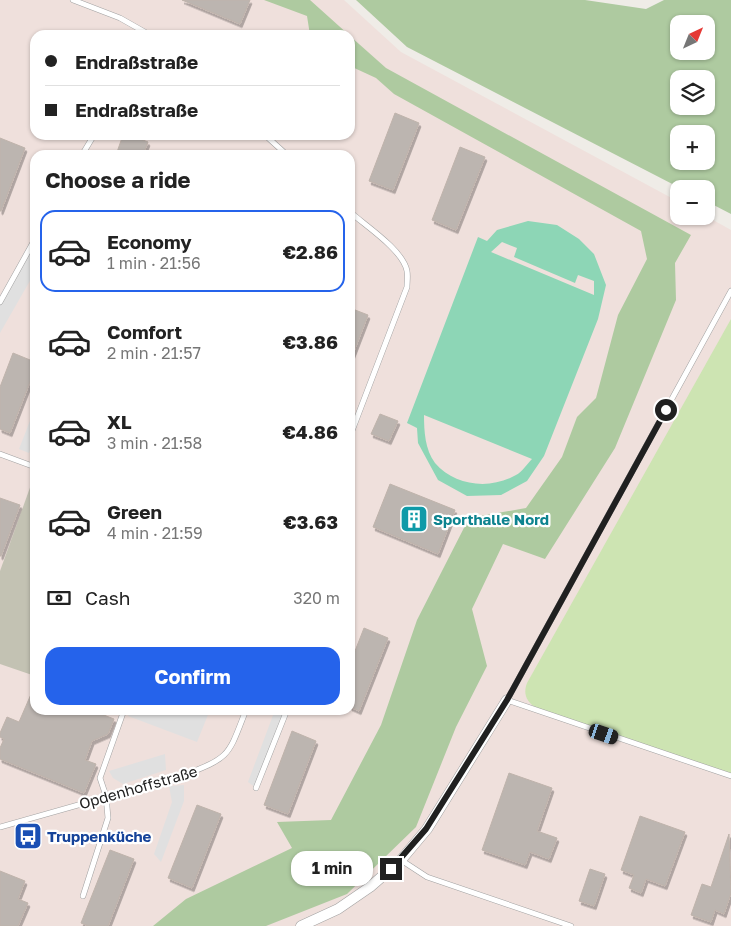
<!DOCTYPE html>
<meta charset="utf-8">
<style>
body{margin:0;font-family:"Golos Text",sans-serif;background:#f2f2f2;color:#222;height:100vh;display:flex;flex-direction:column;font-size:19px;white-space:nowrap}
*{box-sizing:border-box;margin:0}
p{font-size:16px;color:#767676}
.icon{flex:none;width:28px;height:28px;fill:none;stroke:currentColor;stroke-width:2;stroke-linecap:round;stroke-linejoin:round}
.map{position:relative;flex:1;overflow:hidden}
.side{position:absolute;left:30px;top:150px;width:325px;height:565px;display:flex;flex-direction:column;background:#fff;border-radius:15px;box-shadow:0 1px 4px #0004}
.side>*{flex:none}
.top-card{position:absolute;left:30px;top:30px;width:325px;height:110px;border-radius:15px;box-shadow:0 1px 4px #0004;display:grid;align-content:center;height:110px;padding:0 15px;background:#fff}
.needle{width:32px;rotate:43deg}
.controls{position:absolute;left:670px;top:15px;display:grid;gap:10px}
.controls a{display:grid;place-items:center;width:45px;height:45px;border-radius:10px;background:#fff;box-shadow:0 1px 4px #0004;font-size:25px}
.end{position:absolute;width:22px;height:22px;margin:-11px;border:6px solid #202020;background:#fff;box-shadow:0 0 0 2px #fff}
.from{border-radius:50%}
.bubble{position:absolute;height:35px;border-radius:15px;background:#fff;box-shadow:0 1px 4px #0004;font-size:16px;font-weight:700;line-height:35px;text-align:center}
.car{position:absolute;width:15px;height:30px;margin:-15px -8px;border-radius:6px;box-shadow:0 0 4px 1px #0007;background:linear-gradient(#222 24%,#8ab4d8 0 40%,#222 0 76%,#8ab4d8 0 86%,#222 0)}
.top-card b{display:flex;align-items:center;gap:18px;height:48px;font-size:19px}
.top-card b+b{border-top:1px solid #e0e0e0}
.top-card i{width:12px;height:12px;background:#222}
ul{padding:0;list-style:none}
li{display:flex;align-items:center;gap:15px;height:82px;margin:0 10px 8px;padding:0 5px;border:2px solid transparent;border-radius:15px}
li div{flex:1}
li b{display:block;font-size:19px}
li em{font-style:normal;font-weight:700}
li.selected{border-color:#2563eb}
li>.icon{width:45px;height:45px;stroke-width:1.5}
h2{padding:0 15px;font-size:22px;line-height:60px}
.pay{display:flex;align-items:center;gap:12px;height:55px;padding:0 15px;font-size:19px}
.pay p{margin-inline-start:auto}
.cta{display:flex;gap:10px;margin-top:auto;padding:10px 15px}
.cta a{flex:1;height:58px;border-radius:15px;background:#2563eb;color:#fff;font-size:20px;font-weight:700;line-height:58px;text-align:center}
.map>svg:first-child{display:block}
.military{fill:#efe0dc;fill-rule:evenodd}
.construction{fill:#c3c2b3}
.grass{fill:#cde4b2}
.forest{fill:#aecaa0;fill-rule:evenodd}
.pitch{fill:#8dd6b6;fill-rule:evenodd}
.parking{fill:#e0e0e0}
.building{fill:#bcb5b0;stroke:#bfb3ab;filter:url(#shadow)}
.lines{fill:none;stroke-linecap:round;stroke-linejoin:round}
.service-casing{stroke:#a1a1a1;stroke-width:6}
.minor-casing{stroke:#a1a1a1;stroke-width:11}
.service{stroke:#fff;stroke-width:5}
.minor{stroke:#fff;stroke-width:10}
.route{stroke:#202020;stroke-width:6}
.labels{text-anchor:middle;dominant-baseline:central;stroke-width:4.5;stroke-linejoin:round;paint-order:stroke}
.culture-label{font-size:15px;font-weight:bold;fill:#0d838f;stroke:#fff;text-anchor:start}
.street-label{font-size:15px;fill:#202020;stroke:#fff}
.transit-label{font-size:15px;font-weight:bold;fill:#164399;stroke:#fff;text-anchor:start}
</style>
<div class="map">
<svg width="731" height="926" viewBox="0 0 731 926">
<defs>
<filter id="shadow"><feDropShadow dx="2" dy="3.5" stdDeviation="0" flood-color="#0004"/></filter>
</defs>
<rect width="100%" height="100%" fill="#efece7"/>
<path class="military" d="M0,0H344L401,52L679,202V216H706L731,230V926H0ZM35,35H350V135H35ZM35,155H350V710H35Z"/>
<path class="construction" d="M32,482L35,483V676L0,664V571Z"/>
<path class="grass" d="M731,319V774L536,708C526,701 523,694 527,683Z"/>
<path class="forest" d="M264,0H310L349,35H310L307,16Z
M356,0H585L646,9L664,0H731V214L706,201V189H682L407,47ZM679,24H706V51H679ZM679,79H706V106H679ZM679,134H706V161H679Z
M350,36L386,68L691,235L675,263L676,300L615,448L545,559L503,544L472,609L487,666L456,727L416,827L347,894L266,926H153L186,899L292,848L277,822L331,820L381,725L417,620L469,518L526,508L562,457L577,417L596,398L618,315L647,259L641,231L394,94L376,78L350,66Z"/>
<path class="pitch" d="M528,221L557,225L579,239L594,254L606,285L598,319L544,456L527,481L501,495L467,496L438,480L418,443L417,428L407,423L478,237L487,241L497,230ZM502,242L517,248L514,257L575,283L578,275L594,281V295L491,252ZM424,415L532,459C527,464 522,472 516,475C490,490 455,486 435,463C425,450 424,431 424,415Z"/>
<path class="parking" d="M29,250L35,253V272L0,333V302Z
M35,408V437L29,453L19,449Z
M131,710H210L197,742L128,716Z
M275,710H287L256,788L248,782Z
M165,754L166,770L123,784L113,778L109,771Z
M184,785V801L161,862L154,854L172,802L169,786Z"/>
<path class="building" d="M182,0H250L240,24Z
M395,113L419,123L393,190L369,181Z
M123,135H130L148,142L143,155H116Z
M0,138L25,148L1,211H0Z
M460,147L485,157L456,230L432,220Z
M350,308L368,315L351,359L350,358Z
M13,353L35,362V369L10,433L0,429V387Z
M380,414L398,421L389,441L371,434Z
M390,484L455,510L438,554L373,527Z
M0,498L20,505L1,556H0Z
M364,628L388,638L359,711L350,707V664Z
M35,685V710H91L114,719L108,734L92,741L85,760L96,764L84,793L0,759V748L4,739L0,737V733L7,717L19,722Z
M292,731L316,741L288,814L264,805Z
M509,773L552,788L537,831L557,838L549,859L530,852L525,865L482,850Z
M197,805L221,814L192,888L168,878Z
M640,816L685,832L665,886L646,879L641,893L629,888L634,875L621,870Z
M729,834L731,893L724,914L715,910L711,922L691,915L702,884L711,887Z
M110,850L134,859L108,926H88L81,923Z
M590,869L605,874L594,906L579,901Z
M0,871L25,881L18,899L28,903L18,926H0Z"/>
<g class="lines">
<defs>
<path id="service" d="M73,0L120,18L150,35
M265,135L287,155
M82,155L94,135
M350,212C366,226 403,250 407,271C408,276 407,282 407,287L350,436
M731,291L507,700L731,776
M0,302L35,239
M0,454L35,467
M256,788L287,710
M0,827L184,775C231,757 228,756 246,710
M401,860L427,877L571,926
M83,896L108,818L106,796L100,778L124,710"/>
<path id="minor" d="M301,926L338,909L370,887L401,860L427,829L507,700"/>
</defs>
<use href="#service" class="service-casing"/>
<use href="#minor" class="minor-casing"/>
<use href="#service" class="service"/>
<use href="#minor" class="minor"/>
</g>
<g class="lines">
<path class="route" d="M391,869L426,829L507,700L666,410"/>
</g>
<defs>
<symbol id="building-square" viewBox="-11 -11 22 22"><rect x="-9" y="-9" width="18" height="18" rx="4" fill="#0f9aa8" stroke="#fff"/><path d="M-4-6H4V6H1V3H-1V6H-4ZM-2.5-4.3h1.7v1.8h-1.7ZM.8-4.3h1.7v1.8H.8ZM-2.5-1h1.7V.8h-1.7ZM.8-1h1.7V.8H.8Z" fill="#fff"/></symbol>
<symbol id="bus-square" viewBox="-11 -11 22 22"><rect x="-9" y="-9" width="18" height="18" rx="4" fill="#1a4fb4" stroke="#fff"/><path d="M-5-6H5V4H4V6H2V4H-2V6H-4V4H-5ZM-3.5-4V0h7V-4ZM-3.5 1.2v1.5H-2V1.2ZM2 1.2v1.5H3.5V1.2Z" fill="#fff"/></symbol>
</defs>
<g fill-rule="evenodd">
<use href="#building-square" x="398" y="503" width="32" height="32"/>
<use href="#bus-square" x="12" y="820" width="32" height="32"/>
</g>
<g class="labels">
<g class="culture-label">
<text x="433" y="519">Sporthalle Nord</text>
</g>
<g class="street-label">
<text transform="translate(138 787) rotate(-16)">Opdenhoffstraße</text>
</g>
<g class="transit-label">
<text x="47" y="836">Truppenküche</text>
</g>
</g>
</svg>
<div class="controls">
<a><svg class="needle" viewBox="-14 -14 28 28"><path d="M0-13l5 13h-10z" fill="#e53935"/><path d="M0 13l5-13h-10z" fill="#767676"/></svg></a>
<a><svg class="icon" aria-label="layers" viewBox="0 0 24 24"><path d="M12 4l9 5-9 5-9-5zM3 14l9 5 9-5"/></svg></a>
<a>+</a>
<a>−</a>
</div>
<i class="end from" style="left:666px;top:410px"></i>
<i class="end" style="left:391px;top:869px"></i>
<div class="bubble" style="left:291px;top:851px;width:82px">1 min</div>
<i class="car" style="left:604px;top:734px;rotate:109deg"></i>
<div class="top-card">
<b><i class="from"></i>Endraßstraße</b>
<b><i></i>Endraßstraße</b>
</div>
<section class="side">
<h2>Choose a ride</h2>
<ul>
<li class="selected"><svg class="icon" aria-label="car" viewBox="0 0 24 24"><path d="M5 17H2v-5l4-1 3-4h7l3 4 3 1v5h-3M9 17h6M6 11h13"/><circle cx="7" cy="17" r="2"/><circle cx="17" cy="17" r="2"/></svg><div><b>Economy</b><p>1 min · 21:56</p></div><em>€2.86</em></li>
<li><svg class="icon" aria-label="car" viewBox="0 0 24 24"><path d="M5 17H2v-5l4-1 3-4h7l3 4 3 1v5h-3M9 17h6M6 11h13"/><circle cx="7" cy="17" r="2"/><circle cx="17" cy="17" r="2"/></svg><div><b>Comfort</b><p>2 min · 21:57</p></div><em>€3.86</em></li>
<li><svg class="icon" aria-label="car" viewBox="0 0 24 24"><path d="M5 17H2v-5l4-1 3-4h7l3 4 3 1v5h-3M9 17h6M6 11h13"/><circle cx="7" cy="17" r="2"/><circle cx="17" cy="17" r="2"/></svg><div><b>XL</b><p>3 min · 21:58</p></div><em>€4.86</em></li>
<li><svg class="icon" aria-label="car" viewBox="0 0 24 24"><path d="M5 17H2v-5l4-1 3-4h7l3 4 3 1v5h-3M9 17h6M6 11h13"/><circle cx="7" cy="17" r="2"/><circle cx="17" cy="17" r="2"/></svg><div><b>Green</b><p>4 min · 21:59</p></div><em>€3.63</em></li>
</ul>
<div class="pay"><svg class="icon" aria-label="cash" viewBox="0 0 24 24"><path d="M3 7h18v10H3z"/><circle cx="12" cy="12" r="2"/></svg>Cash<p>320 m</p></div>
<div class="cta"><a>Confirm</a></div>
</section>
</div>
